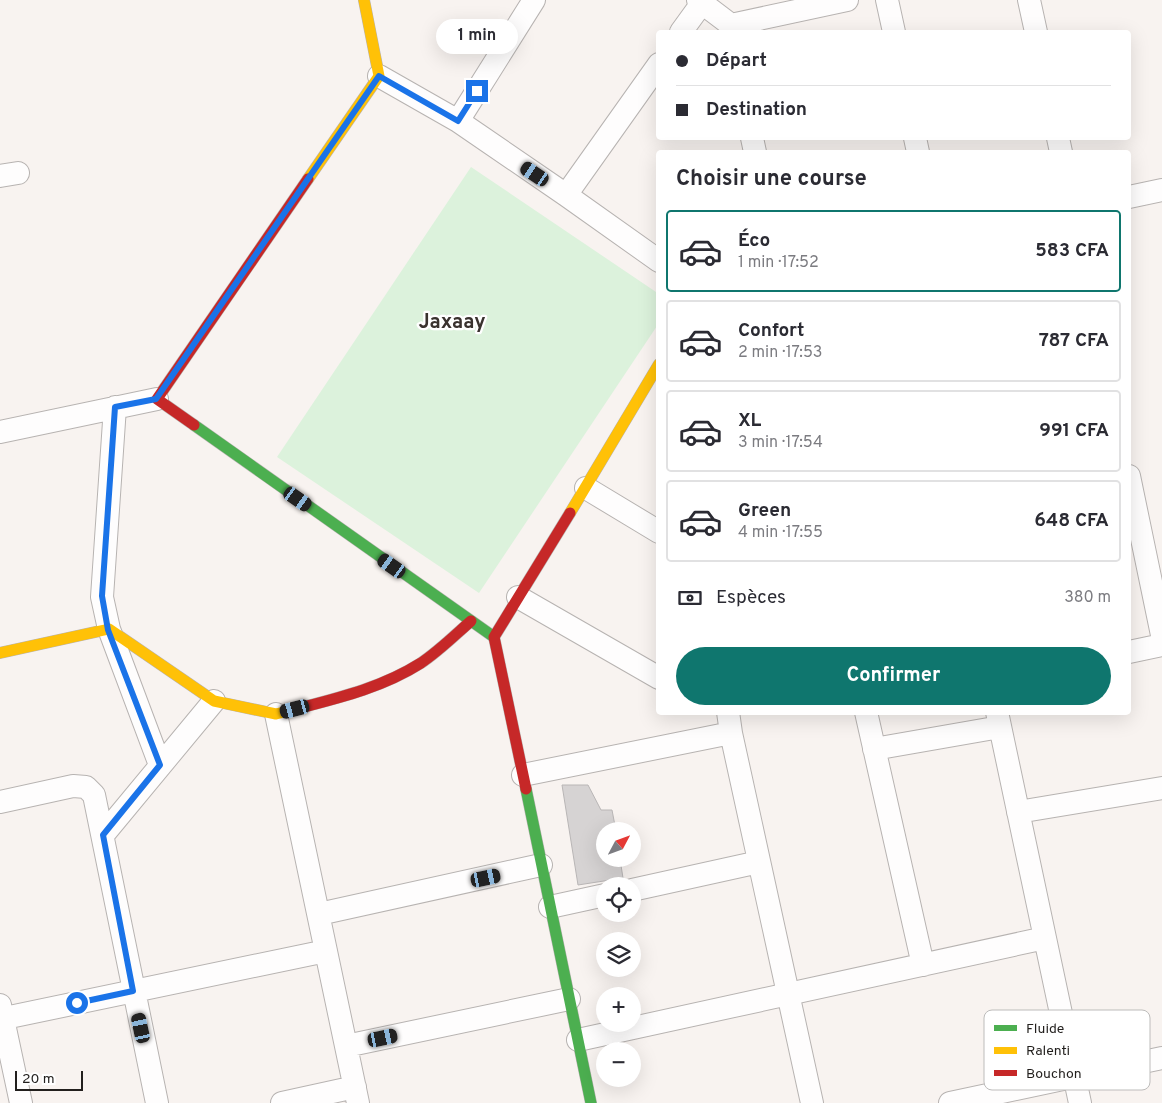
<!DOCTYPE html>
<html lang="fr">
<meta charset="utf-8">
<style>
body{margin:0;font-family:Overpass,sans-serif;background:#f7f7f7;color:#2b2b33;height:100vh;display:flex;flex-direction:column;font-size:19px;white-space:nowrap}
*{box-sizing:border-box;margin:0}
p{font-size:16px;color:#7c7c81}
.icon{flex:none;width:28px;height:28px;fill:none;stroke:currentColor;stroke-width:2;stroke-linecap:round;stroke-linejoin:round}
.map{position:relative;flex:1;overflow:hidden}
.panel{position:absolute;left:656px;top:150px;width:475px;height:565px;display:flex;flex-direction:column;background:#fff;border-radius:5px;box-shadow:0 5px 20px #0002}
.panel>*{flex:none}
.guide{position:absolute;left:656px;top:30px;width:475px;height:110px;border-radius:5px;box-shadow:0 5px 20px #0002;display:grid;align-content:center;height:110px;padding:0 20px;background:#fff}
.needle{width:32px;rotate:49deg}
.buttons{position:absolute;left:596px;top:822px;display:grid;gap:10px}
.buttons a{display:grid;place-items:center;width:45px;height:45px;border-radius:50%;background:#fff;box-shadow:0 5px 20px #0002;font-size:25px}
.scale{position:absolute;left:15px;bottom:12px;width:68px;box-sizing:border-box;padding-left:5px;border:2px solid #221f1d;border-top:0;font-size:14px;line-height:18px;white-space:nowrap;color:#221f1d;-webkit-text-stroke:4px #fff;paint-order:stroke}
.end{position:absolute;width:22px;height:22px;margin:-11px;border:6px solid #1a73e8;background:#fff;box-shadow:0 0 0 2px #fff}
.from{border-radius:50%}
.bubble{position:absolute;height:35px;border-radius:18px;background:#fff;box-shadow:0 5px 20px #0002;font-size:16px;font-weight:700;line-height:35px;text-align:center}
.car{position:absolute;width:15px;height:30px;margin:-15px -8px;border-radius:6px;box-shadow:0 0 4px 1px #0007;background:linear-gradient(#222 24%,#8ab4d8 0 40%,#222 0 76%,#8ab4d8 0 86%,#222 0)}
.guide b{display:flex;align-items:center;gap:18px;height:48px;font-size:19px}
.guide b+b{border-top:1px solid #e1e1e2}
.guide i{width:12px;height:12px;background:#2b2b33}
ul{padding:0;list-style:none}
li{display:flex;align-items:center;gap:15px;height:82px;margin:0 10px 8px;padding:0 10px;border:2px solid #e1e1e2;border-radius:5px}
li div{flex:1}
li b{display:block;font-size:19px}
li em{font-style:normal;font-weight:700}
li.current{border-color:#0f766e}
li>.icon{width:45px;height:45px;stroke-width:1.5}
h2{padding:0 20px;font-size:22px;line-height:60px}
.pay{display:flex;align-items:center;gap:12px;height:55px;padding:0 20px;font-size:19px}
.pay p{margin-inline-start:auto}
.primary-button{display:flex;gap:10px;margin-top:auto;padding:10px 20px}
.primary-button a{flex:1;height:58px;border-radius:30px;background:#0f766e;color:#fff;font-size:20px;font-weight:700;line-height:58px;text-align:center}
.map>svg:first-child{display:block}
.green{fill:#dcf2dc}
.building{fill:#d6d3d3;stroke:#b9b6b6}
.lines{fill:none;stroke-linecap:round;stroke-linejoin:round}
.street-casing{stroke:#b7b3b1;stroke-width:24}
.fast-casing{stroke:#b7b3b1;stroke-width:12}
.slow-casing{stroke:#b7b3b1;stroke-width:12}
.jam-casing{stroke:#b7b3b1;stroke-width:12}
.street{stroke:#fefdfd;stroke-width:22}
.fast{stroke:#4caf50;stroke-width:11}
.slow{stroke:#ffc107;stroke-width:11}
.jam{stroke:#c62828;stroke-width:11}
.route{stroke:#1a73e8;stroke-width:6}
.labels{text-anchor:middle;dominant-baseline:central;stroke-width:4.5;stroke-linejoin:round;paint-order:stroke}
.district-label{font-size:20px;font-weight:bold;fill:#39322e;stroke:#fff}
.key{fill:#fff;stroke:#bdbcbb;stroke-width:1}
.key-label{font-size:14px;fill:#221f1d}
</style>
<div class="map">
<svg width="1162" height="1103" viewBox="0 0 1162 1103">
<rect width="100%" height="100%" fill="#f8f3f0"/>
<path class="green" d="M471,167L659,294V323L479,593L277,457Z"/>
<path class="building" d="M562,785H588L601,810H612L616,831H605V859H620L623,878L578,885Z"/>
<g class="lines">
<defs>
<path id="street" d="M698,0L731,25L732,32
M887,0L894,32
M1029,0L1036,32
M731,25L847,0
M681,32L702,3
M379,76L458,121L566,195L659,261
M458,121L534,0
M752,138L755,152
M915,138L918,152
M1058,138L1061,152
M0,176L18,173
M566,195L659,64
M1129,197L1162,190
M115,407L102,597L109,629L160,765
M0,432L157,399
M1129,476L1162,635
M586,488L659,532
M518,597L659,678
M1129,652L1162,645
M728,712L731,733L812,1103
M866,712L923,965
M997,712L1080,1103
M276,714L358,1103
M874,749L1000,727
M523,775L731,733
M0,802L73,786L86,787L94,795L157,1103
M1018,812L1162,788
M103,835L214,701
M632,890L759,862
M550,907L605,895
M319,914L541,865
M0,1005L21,1103
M0,1019L326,951
M578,1040L1045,938
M346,1046L569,999
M282,1103L355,1087
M950,1103L1162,1058"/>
<path id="fast" d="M194,425L494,637
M526,789L591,1103"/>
<path id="slow" d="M308,179L379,76L364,0
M570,513L659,364
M0,653L109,629L214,701L276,714L288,711"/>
<path id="jam" d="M194,425L157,399L308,179
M288,711C334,699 380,689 421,663C439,651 455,635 471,621
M526,789L494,637L570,513"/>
</defs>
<use href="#street" class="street-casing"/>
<use href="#fast" class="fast-casing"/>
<use href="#slow" class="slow-casing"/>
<use href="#jam" class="jam-casing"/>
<use href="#street" class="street"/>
<use href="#fast" class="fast"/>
<use href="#slow" class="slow"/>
<use href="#jam" class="jam"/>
</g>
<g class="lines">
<path class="route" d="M77,1003L133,991L103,835L160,765L108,630L102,596L115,407L156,399L379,76L458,121L477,91"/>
</g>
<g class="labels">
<g class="district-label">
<text x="452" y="323">Jaxaay</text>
</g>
</g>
<rect x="984" y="1010" width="166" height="80" rx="8" class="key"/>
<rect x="994" y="1025" width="23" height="6" fill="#4caf50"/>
<rect x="994" y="1047" width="23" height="7" fill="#ffc107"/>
<rect x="994" y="1070" width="23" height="6" fill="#c62828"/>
<g class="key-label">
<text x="1026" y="1033">Fluide</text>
<text x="1026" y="1055">Ralenti</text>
<text x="1026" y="1078">Bouchon</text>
</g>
</svg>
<div class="buttons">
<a><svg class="needle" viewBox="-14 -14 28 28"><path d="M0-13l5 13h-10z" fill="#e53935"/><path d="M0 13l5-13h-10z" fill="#7c7c81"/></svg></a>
<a><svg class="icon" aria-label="locate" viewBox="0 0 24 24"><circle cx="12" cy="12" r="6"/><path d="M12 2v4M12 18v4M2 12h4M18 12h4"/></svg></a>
<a><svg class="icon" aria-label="layers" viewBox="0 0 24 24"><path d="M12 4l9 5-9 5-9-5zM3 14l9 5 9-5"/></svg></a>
<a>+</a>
<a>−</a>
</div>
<div class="scale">20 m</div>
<i class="end from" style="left:77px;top:1003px"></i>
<i class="end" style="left:477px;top:91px"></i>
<div class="bubble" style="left:436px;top:19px;width:82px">1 min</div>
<i class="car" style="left:535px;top:174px;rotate:304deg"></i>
<i class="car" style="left:298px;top:499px;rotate:125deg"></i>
<i class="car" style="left:392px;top:566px;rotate:305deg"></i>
<i class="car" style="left:295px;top:709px;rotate:255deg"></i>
<i class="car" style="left:486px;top:878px;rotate:78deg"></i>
<i class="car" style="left:141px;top:1028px;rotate:348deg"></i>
<i class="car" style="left:383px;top:1038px;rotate:78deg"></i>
<div class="guide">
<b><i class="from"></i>Départ</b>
<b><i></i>Destination</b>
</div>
<section class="panel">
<h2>Choisir une course</h2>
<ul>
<li class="current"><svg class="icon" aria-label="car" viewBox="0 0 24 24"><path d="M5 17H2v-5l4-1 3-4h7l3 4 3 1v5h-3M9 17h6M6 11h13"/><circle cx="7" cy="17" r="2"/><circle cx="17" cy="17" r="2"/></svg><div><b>Éco</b><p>1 min · 17:52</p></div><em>583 CFA</em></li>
<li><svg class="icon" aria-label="car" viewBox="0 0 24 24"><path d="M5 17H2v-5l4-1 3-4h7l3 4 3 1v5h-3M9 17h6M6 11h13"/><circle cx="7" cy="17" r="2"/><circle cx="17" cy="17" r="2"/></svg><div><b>Confort</b><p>2 min · 17:53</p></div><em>787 CFA</em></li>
<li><svg class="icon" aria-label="car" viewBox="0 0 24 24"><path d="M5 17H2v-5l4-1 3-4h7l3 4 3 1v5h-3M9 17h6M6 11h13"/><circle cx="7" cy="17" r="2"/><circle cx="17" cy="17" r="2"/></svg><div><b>XL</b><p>3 min · 17:54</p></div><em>991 CFA</em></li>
<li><svg class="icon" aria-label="car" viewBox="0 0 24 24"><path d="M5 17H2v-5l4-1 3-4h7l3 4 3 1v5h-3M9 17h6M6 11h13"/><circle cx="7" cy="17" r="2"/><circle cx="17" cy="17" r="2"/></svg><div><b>Green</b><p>4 min · 17:55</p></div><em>648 CFA</em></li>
</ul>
<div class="pay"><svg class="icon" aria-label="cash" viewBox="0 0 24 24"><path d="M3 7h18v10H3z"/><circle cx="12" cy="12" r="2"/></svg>Espèces<p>380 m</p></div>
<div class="primary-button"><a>Confirmer</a></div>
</section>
</div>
